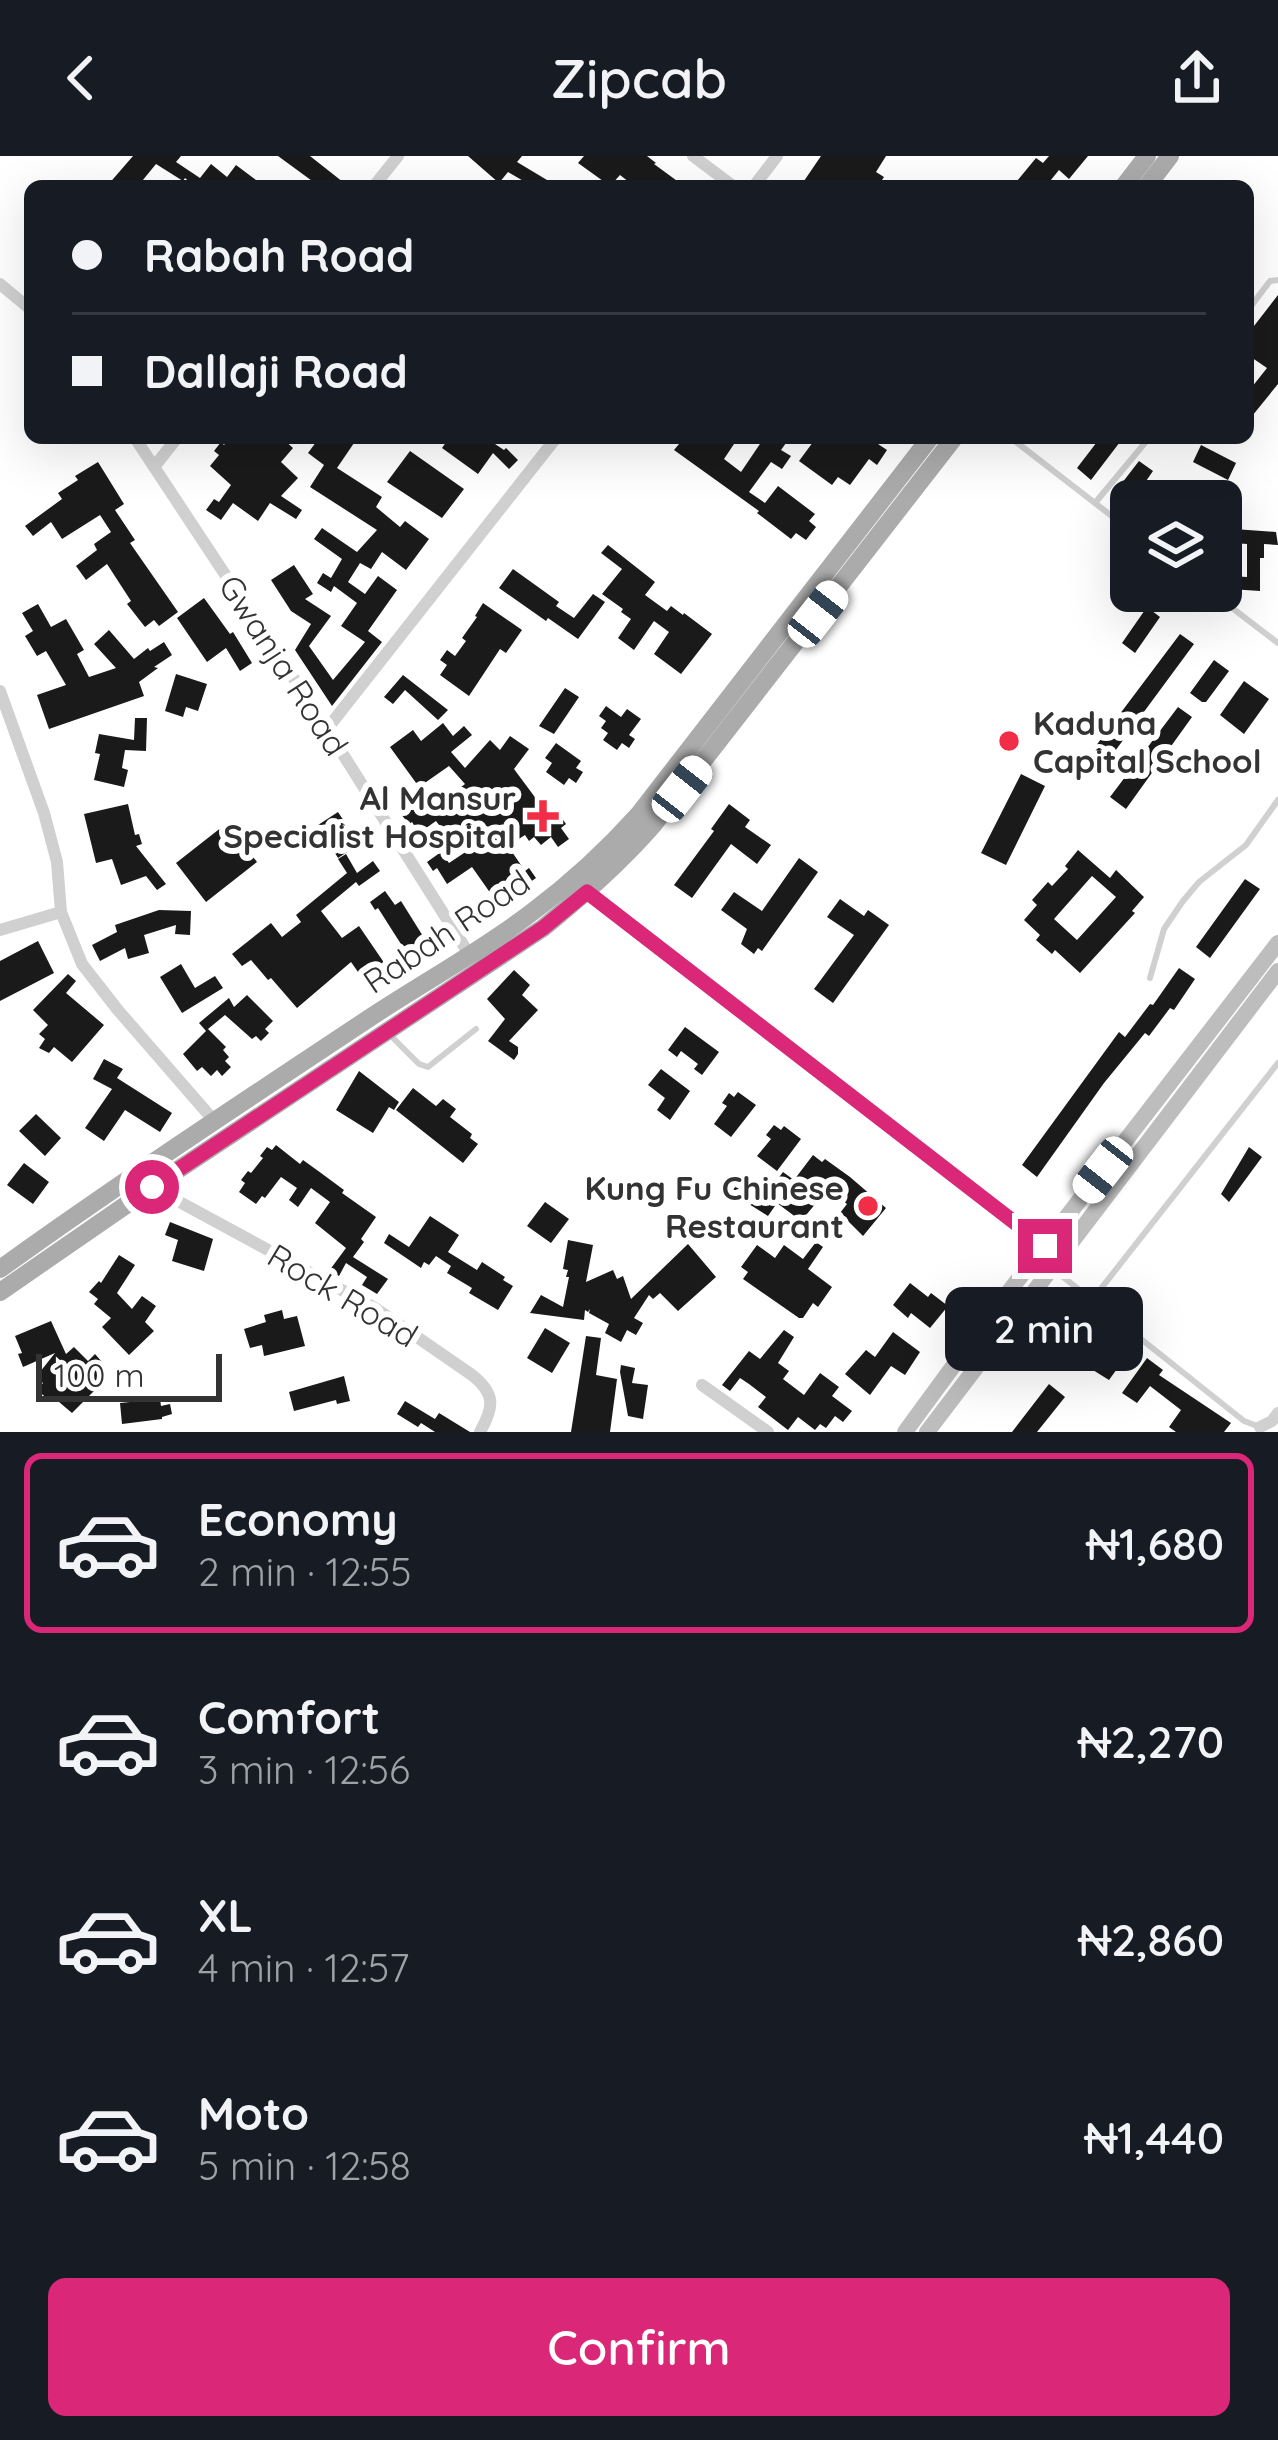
<!DOCTYPE html>
<meta charset="utf-8">
<style>
body{margin:0;font-family:Quicksand,sans-serif;background:#242831;color:#f1f3f6;height:100vh;display:flex;flex-direction:column;font-size:45px;white-space:nowrap}
*{box-sizing:border-box;margin:0}
p{font-size:39px;color:#9ea1a6}
.icon{flex:none;width:66px;height:66px;fill:none;stroke:currentColor;stroke-width:2;stroke-linecap:round;stroke-linejoin:round}
.map{position:relative;height:1276px;overflow:hidden}
.side{display:flex;flex-direction:column;background:#171b24;flex:1}
.side>*{flex:none}
.hud{position:absolute;left:24px;top:24px;width:1230px;height:264px;border-radius:18px;box-shadow:0 12px 48px #0002;display:grid;align-content:center;height:264px;padding:0 48px;background:#171b24}
.fabs{position:absolute;left:1110px;top:324px;display:grid;gap:24px}
.fabs a{display:grid;place-items:center;width:132px;height:132px;border-radius:18px;background:#171b24;box-shadow:0 12px 48px #0002;font-size:60px}
.scale{position:absolute;left:36px;bottom:30px;width:186px;box-sizing:border-box;padding-left:12px;border:6px solid #333;border-top:0;font-size:33px;line-height:42px;white-space:nowrap;color:#333;-webkit-text-stroke:9px #fff;paint-order:stroke}
.end{position:absolute;width:54px;height:54px;margin:-27px;border:15px solid #db2777;background:#fff;box-shadow:0 0 0 6px #fff}
.from{border-radius:50%}
.bubble{position:absolute;height:84px;border-radius:18px;background:#171b24;box-shadow:0 12px 48px #0002;font-size:39px;font-weight:600;line-height:84px;text-align:center}
.car{position:absolute;width:36px;height:72px;margin:-36px -18px;border-radius:15px;box-shadow:0 0 9px 3px #0007;background:linear-gradient(#fff 24%,#345 0 40%,#fff 0 76%,#345 0 86%,#fff 0)}
.hud b{display:flex;align-items:center;gap:42px;height:114px;font-size:45px}
.hud b+b{border-top:3px solid #363941}
.hud i{width:30px;height:30px;background:#f1f3f6}
ul{padding:21px 0 0;list-style:none}
li{display:flex;align-items:center;gap:36px;height:180px;margin:0 24px 18px;padding:0 24px;border:6px solid transparent;border-radius:18px}
li div{flex:1}
li b{display:block;font-size:45px}
li em{font-style:normal;font-weight:600}
li.selected{border-color:#db2777}
li>.icon{width:108px;height:108px;stroke-width:1.5}
.cta{display:flex;gap:24px;margin-top:auto;padding:24px 48px}
.cta a{flex:1;height:138px;border-radius:18px;background:#db2777;color:#fff;font-size:48px;font-weight:600;line-height:138px;text-align:center}
header{display:flex;justify-content:space-between;align-items:center;height:156px;padding:0 48px;background:#171b24;font-size:54px;font-weight:600}
.map>svg:first-child{display:block}
.building{fill:#1a1a1a;fill-rule:evenodd}
.lines{fill:none;stroke-linecap:round;stroke-linejoin:round}
.service{stroke:#d0d0d0;stroke-width:6}
.minor{stroke:#d0d0d0;stroke-width:12}
.tertiary{stroke:#d0d0d0;stroke-width:15}
.secondary{stroke:#bdbdbd;stroke-width:16}
.primary{stroke:#ababab;stroke-width:18}
.route{stroke:#db2777;stroke-width:15}
.poi-dot{fill:#f12d47;stroke:#fff;stroke-width:4.5}
.labels{text-anchor:middle;dominant-baseline:central;stroke-width:12;stroke-linejoin:round;paint-order:stroke}
.street-label{font-size:33px;fill:#333;stroke:#fff}
.poi-label{font-size:33px;font-weight:bold;fill:#333;stroke:#fff;text-anchor:end}
</style>
<header><svg class="icon" aria-label="back" viewBox="0 0 24 24"><path d="M15 5l-7 7 7 7"/></svg>Zipcab<svg class="icon" aria-label="share" viewBox="0 0 24 24"><path d="M12 15V3M7 8l5-5 5 5M5 13v7h14v-7"/></svg></header>
<div class="map">
<svg width="1278" height="1276" viewBox="0 0 1278 1276">
<rect width="100%" height="100%" fill="#fff"/>
<path class="building" d="M133,0H181L176,6L200,22L211,8L227,21L236,9L264,30H194L185,22L183,25L156,8L138,30H107Z
M278,0H310L348,30H319Z
M468,0H522L517,6L557,30H532L508,16L499,27Z
M584,0H647L656,7L654,8L684,30H634L620,19L610,30L578,7Z
M821,0H886L876,16L884,21L878,30H812L804,25Z
M1049,0H1088L1069,23L1059,14L1046,30H1013L1036,2L1043,7Z
M1278,139V228L1248,265V236L1267,212L1248,199V174L1252,168L1254,170Z
M230,282H255L261,287L265,282H282L293,292L281,306L298,322L281,340L302,354L296,363L270,347L258,365L233,347L221,364L206,354L214,343L219,346L231,329L210,310L219,299L214,295L221,286L224,289Z
M319,282H347L354,287L337,312L382,341L376,351L400,371L405,365L429,383L406,414L382,396L371,413L360,407L348,426L365,438L378,420L397,434L368,475L382,486L332,550L295,494L311,468L291,455L271,424L294,409L313,438L305,443L331,460L309,490L333,524L365,486L341,470L357,447L334,430L331,436L317,427L323,417L331,422L342,403L314,383L322,372L357,396L377,374L310,331L324,309L308,297Z
M449,282H486L504,294L506,292L518,304L509,313L493,297L478,318L442,292Z
M684,282H738L724,303L741,316L764,282H779L786,287L781,294L791,300L782,313L771,306L749,336L765,347L778,330L815,358L809,365L816,371L806,384L796,377L791,383L757,357L759,355L674,294Z
M816,282H878L875,286L887,294L877,309L869,303L850,329L838,321L832,329L799,305Z
M1100,282H1123L1091,324L1077,312Z
M1201,289L1236,307L1228,324L1193,306Z
M410,295L464,333L442,362L387,326Z
M1139,305L1153,315L1128,351L1112,340Z
M98,306L124,348L115,354L135,384L130,387L178,456L159,470L154,464L145,471L127,448L131,445L107,408L86,424L76,410L97,394L94,388L111,376L100,359L62,383L51,366L33,380L25,370L62,343L58,337L78,324L75,320Z
M1234,373L1276,376L1278,389L1264,388V402H1260V435L1230,433L1231,420L1247,421V388L1233,387Z
M608,389L655,426L645,439L667,455L671,450L683,459L684,457L712,478L681,518L654,498L669,476L654,465L634,494L618,482L631,463L621,456L623,453L602,438L622,413L601,397Z
M513,413L559,446L556,450L574,462L593,438L605,446L578,483L548,462L546,465L499,432Z
M204,442L230,478L233,476L252,507L240,515L226,492L207,506L177,462Z
M483,447L522,474L506,497L500,493L469,540L440,519L447,509L440,504L447,494L455,500L466,485L462,482L477,461L475,460Z
M38,448L51,471L66,463L84,494L77,498L89,521L116,512L94,488L109,474L134,503L148,492L150,495L164,486L172,499L154,511L158,512L139,526L144,540L49,573L37,539L66,529L46,495L37,500L25,480L33,475L22,457Z
M1147,451L1160,461L1135,497L1122,487Z
M1180,478L1194,488L1104,610L1089,599Z
M1214,504L1229,515L1206,546H1202L1190,537Z
M176,518L207,528L198,555L186,551L183,561L165,555Z
M403,519L448,554L438,564L405,534L393,548L384,541Z
M1244,525L1269,543L1244,578L1220,559Z
M565,532L579,541L554,578L539,570Z
M606,550L621,561L627,553L641,563L629,579L635,583L629,592L622,587L617,594L603,584L608,577L601,572L606,565L599,560Z
M1178,551L1192,561L1126,653L1110,641Z
M135,562H147L146,595L125,594L122,612L128,614L124,631L94,624L100,598L95,597L99,578L134,584Z
M443,567L453,580L464,570L472,579L451,596L465,612L490,584L500,594L510,580L529,593L514,613L537,644L540,642L554,661L559,658L566,668L561,672L569,683L558,691L551,681L541,689L534,681L529,685L525,679L508,690L525,715L529,712L536,722L519,734L512,723L491,738L472,711L447,728L437,712L433,715L427,706L441,696L449,707L467,695L448,672L444,676L436,665L419,677L412,666L409,668L400,657L406,652L397,642L408,633L428,657L465,628L449,610L419,631L390,591L413,574L421,585Z
M556,587L581,605L576,612L583,616L576,627L569,622L564,629L546,616L552,607L545,602Z
M1021,618L1045,630L1006,709L981,697Z
M128,648L135,679L139,678L142,688L136,690L166,728L157,734L146,720L121,729L112,703L96,707L84,658Z
M729,648L750,664L745,671L771,689L757,708L731,688L692,742L674,729L714,675L711,673Z
M338,656L359,688L338,702L318,669Z
M227,667L257,706L206,746L176,707Z
M1078,694L1110,722L1116,714L1144,741L1132,755L1135,757L1080,817L1055,794L1052,798L1036,784L1040,779L1024,764L1037,749L1032,744L1048,726L1052,730L1068,713L1065,710ZM1092,720L1116,741L1077,784L1054,763Z
M346,698L357,717L373,705L380,715L359,730L356,726L321,755L342,782L359,770L387,811L370,822L368,819L363,823L351,806L297,852L271,822L268,824L251,804L242,810L232,798L271,767L282,781L301,766L296,759L347,717L338,703Z
M799,702L818,716L762,795L758,792L754,798L741,788L747,773L721,754L734,736L762,755Z
M1245,723L1260,733L1210,802L1196,791Z
M385,735L395,749L401,745L426,785L435,780L440,789L413,807L378,752L375,754L370,746Z
M840,743L864,760L868,754L889,769L833,847L814,833L854,779L827,761Z
M159,754L191,755L190,779L175,778L176,769L144,779L149,797L128,803L125,792L100,805L92,789L117,776L115,769Z
M38,785L54,817L0,845V805Z
M181,808L195,832L215,820L223,832L182,857L160,821Z
M1179,812L1195,823L1174,854L1170,852L1149,880L1145,877L1104,927L1037,1021L1022,1009L1119,876L1125,881L1150,848L1153,849Z
M514,814L530,829L522,839L538,854L509,885L518,891V898L514,904L488,885L505,863L487,843Z
M68,818L76,825L66,837L104,869L72,906L54,891L49,897L39,892L45,883L39,878L48,869L33,854Z
M247,839L273,865L265,873L269,877L261,885L256,880L252,883L225,859L208,873L226,891L223,894L229,901L225,905L231,911L222,920L217,914L211,920L202,911L197,915L183,898L206,875L199,867L229,842L234,851Z
M685,871L719,896L702,919L694,913L698,908L681,895L677,901L668,894Z
M104,903L123,913L117,922L172,957L160,976L125,954L104,985L85,972L112,933L93,923Z
M661,913L690,935L670,964L657,954L665,942L648,929Z
M359,915L399,946L394,954L389,951L373,977L336,954Z
M413,932L436,950L443,943L456,953L450,961L472,978L470,982L478,988L463,1007L396,954Z
M738,936L756,949L731,981L714,968L727,950L722,947L729,937L734,941Z
M36,958L61,982L45,1000L19,975Z
M774,969L781,974L784,970L801,983L777,1015L757,1000L771,983L766,979Z
M276,989L300,1008L303,1004L321,1017L344,1034L342,1037L376,1061L361,1083L364,1086L353,1101L388,1123L377,1138L362,1129L367,1121L346,1107L339,1120L329,1115L346,1092L315,1067L330,1046L311,1032L298,1051L289,1044L297,1032L281,1021L265,1042L262,1040L256,1048L239,1036L245,1027L241,1024L248,1015L251,1017L263,1002L260,1000L267,991L272,994Z
M1249,991L1262,1001L1229,1046L1221,1038Z
M813,999L822,1006L825,1003L850,1021L886,1052L863,1080L840,1057L847,1048L828,1033L801,1065L777,1047L768,1060L741,1043L742,1041L733,1034L738,1027L762,1044L783,1016L794,1024Z
M24,1007L49,1026L33,1048L7,1029Z
M545,1046L569,1063L551,1087L527,1070Z
M430,1060L459,1079L448,1096L477,1114L482,1106L505,1121L503,1124L513,1130L498,1154L469,1137L472,1132L447,1117L451,1110L436,1100L429,1109L424,1106L421,1112L384,1087L389,1078L409,1091Z
M170,1066L213,1083L204,1115L172,1105L178,1084L165,1079Z
M568,1084L593,1089L586,1126L613,1114L617,1123L623,1120L631,1143L688,1088L716,1121L678,1155L660,1137L653,1143L649,1139L634,1162L643,1167L636,1179L627,1174L621,1186L605,1177L609,1168L589,1157L590,1153L588,1156L585,1154L584,1164L530,1157L541,1139L563,1151L569,1121H566L568,1114L563,1113Z
M816,1086L823,1091L808,1113L832,1131L818,1151L813,1147L803,1162H799L743,1123L748,1116L741,1111L757,1089L775,1102L784,1089L803,1103Z
M119,1099L135,1109L117,1137L132,1153L142,1140L156,1150L145,1166L154,1175L129,1199L102,1171L111,1162L94,1148L98,1143L89,1136L99,1125L101,1127Z
M910,1127L928,1141L931,1137L948,1150L930,1172L911,1157L908,1162L893,1149Z
M282,1154L284,1163L297,1160L305,1190L264,1200L262,1189L250,1192L244,1173L266,1166L264,1159Z
M51,1165L66,1198L74,1191L88,1205L95,1198L102,1206L95,1212L106,1223L72,1257L52,1240L49,1244L37,1234L43,1227L36,1221L55,1197L23,1211L18,1198L22,1197L15,1180Z
M545,1172L570,1187L552,1217L527,1202Z
M784,1174L794,1181L778,1207L789,1215L783,1223L804,1239L820,1217L839,1231L832,1240L852,1255L843,1266L835,1260L826,1272L820,1268L815,1274L798,1261L788,1274L758,1251L766,1241L749,1228L740,1222L730,1235L722,1229L749,1195L760,1203Z
M1091,1174L1127,1199L1109,1224L1072,1201Z
M893,1176L920,1196L905,1219L891,1210L870,1239L845,1218L866,1194L875,1201Z
M586,1180L601,1182L596,1219L617,1223L610,1276H571Z
M1147,1202L1163,1214L1159,1219L1231,1267L1224,1276H1176L1169,1271L1181,1254L1150,1230L1137,1247L1122,1237Z
M621,1209L635,1212L632,1227L648,1229L643,1263L628,1260L620,1216Z
M344,1220L350,1245L337,1248L336,1244L294,1255L289,1236Z
M1049,1228L1065,1241L1037,1276H1012Z
M160,1243L161,1250L170,1248L172,1258L162,1261V1263L122,1268L120,1247Z
M405,1245L435,1263L439,1257L470,1276H435L421,1267L418,1271L397,1258Z"/>
<g class="lines">
<path class="service" d="M1248,154L1270,125L1278,124
M1011,282L1131,375
M1095,347L1149,282
M1210,435L1278,487
M1150,822L1164,773L1183,745L1199,726L1246,689L1278,644
M389,878L419,908L428,911L476,873
M1053,1113L1244,1265L1260,1271
M1092,1144L1278,907"/>
<path class="minor" d="M693,0L733,30
M374,30L398,0
M754,30L777,0
M0,128L30,153
M135,282L327,573L469,798
M154,311L177,282
M0,535L44,657L57,706L61,756L82,808L117,853L216,967
M327,573L556,282
M0,774L61,756
M152,1031L375,1152L472,1219C496,1238 494,1251 480,1276
M702,1229L768,1276
M1260,1271L1272,1265L1278,1257"/>
<path class="tertiary" d="M587,736L1045,1090"/>
<path class="secondary" d="M905,1276L987,1164L1278,787
M927,1276L1278,815"/>
<path class="primary" d="M1124,30L1147,0
M1147,30L1170,0
M0,1113C121,1026 246,944 371,861C424,826 481,795 531,757C571,727 606,695 639,658L930,282
M0,1136L152,1031L543,772C583,739 620,707 654,668L954,282"/>
</g>
<g class="lines">
<path class="route" d="M152,1031L543,772L587,736L1045,1090"/>
</g>
<g class="poi-dot">
<circle cx="1009" cy="585" r="12"/>
<path d="M537 642h12v12h12v12h-12v12h-12v-12h-12v-12h12z"/>
<circle cx="868" cy="1050" r="12"/>
</g>
<g class="labels">
<g class="street-label">
<text transform="translate(284 509) rotate(57)">Gwanja Road</text>
<text transform="translate(446 775) rotate(-34)">Rabah Road</text>
<text transform="translate(343 1139) rotate(31)">Rock Road</text>
</g>
<g class="poi-label">
<text x="1033" y="566" text-anchor="start">Kaduna<tspan x="1033" dy="38">Capital School</tspan></text>
<text x="516" y="641">Al Mansur<tspan x="516" dy="38">Specialist Hospital</tspan></text>
<text x="844" y="1031">Kung Fu Chinese<tspan x="844" dy="38">Restaurant</tspan></text>
</g>
</g>
</svg>
<div class="fabs">
<a><svg class="icon" aria-label="layers" viewBox="0 0 24 24"><path d="M12 4l9 5-9 5-9-5zM3 14l9 5 9-5"/></svg></a>
</div>
<div class="scale">100 m</div>
<i class="end from" style="left:152px;top:1031px"></i>
<i class="end" style="left:1045px;top:1090px"></i>
<div class="bubble" style="left:945px;top:1131px;width:198px">2 min</div>
<i class="car" style="left:818px;top:458px;rotate:38deg"></i>
<i class="car" style="left:682px;top:633px;rotate:38deg"></i>
<i class="car" style="left:1103px;top:1014px;rotate:218deg"></i>
<div class="hud">
<b><i class="from"></i>Rabah Road</b>
<b><i></i>Dallaji Road</b>
</div>
</div>
<section class="side">
<ul>
<li class="selected"><svg class="icon" aria-label="car" viewBox="0 0 24 24"><path d="M5 17H2v-5l4-1 3-4h7l3 4 3 1v5h-3M9 17h6M6 11h13"/><circle cx="7" cy="17" r="2"/><circle cx="17" cy="17" r="2"/></svg><div><b>Economy</b><p>2 min · 12:55</p></div><em>₦1,680</em></li>
<li><svg class="icon" aria-label="car" viewBox="0 0 24 24"><path d="M5 17H2v-5l4-1 3-4h7l3 4 3 1v5h-3M9 17h6M6 11h13"/><circle cx="7" cy="17" r="2"/><circle cx="17" cy="17" r="2"/></svg><div><b>Comfort</b><p>3 min · 12:56</p></div><em>₦2,270</em></li>
<li><svg class="icon" aria-label="car" viewBox="0 0 24 24"><path d="M5 17H2v-5l4-1 3-4h7l3 4 3 1v5h-3M9 17h6M6 11h13"/><circle cx="7" cy="17" r="2"/><circle cx="17" cy="17" r="2"/></svg><div><b>XL</b><p>4 min · 12:57</p></div><em>₦2,860</em></li>
<li><svg class="icon" aria-label="car" viewBox="0 0 24 24"><path d="M5 17H2v-5l4-1 3-4h7l3 4 3 1v5h-3M9 17h6M6 11h13"/><circle cx="7" cy="17" r="2"/><circle cx="17" cy="17" r="2"/></svg><div><b>Moto</b><p>5 min · 12:58</p></div><em>₦1,440</em></li>
</ul>
<div class="cta"><a>Confirm</a></div>
</section>
